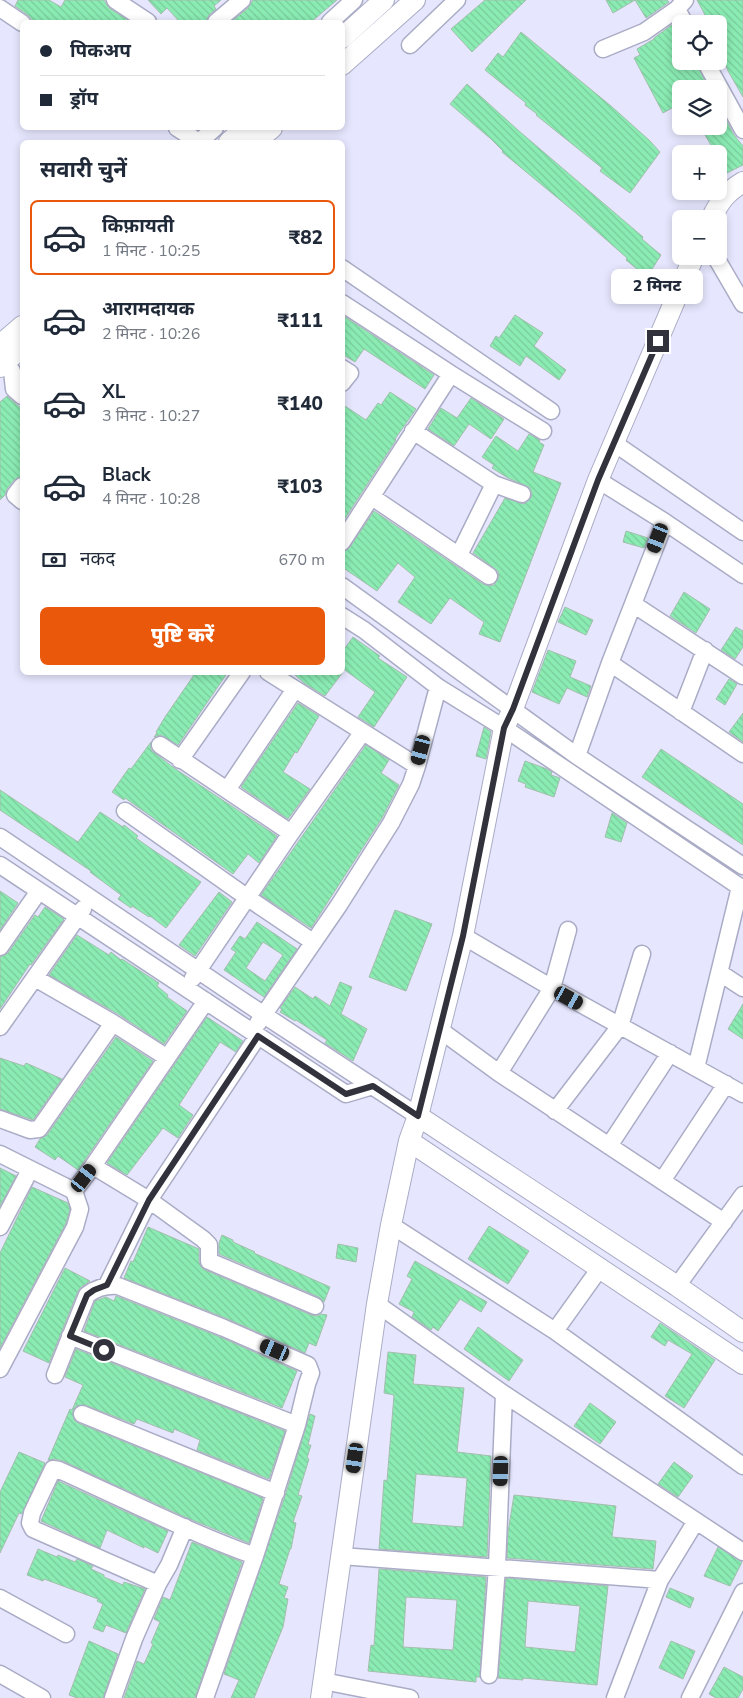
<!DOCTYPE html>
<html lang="hi">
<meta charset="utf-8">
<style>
body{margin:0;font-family:"Nunito Sans","Noto Sans Devanagari",sans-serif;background:#f6f6f7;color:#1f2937;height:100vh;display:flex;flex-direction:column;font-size:19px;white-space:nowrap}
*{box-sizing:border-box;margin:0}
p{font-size:16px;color:#747a83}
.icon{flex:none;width:28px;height:28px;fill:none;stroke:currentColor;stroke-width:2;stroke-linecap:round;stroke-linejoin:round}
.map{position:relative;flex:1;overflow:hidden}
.side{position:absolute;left:20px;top:140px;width:325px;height:535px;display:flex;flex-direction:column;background:#fff;border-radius:8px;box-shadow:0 2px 8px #0003}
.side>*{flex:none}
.hud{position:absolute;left:20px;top:20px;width:325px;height:110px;border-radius:8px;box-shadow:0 2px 8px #0003;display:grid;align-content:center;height:110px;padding:0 20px;background:#fff}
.tools{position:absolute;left:672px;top:15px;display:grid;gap:10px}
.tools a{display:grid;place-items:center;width:55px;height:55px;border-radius:8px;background:#fff;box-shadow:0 2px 8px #0003;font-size:25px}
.end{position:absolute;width:22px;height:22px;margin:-11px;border:6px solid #32323d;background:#fff;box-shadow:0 0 0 2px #fff}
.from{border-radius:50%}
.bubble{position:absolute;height:35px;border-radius:8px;background:#fff;box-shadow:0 2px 8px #0003;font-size:16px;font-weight:800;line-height:35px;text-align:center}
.car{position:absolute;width:15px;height:30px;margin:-15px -8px;border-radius:6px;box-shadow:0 0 4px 1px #0007;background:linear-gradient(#222 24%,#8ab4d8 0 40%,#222 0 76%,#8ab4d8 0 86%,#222 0)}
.hud b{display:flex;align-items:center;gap:18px;height:48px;font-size:19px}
.hud b+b{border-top:1px solid #e0e1e3}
.hud i{width:12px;height:12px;background:#1f2937}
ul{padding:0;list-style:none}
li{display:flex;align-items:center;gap:15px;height:75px;margin:0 10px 8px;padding:0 10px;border:2px solid transparent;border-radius:8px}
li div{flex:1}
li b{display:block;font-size:19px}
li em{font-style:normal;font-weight:800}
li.selected{border-color:#ea580c}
li>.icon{width:45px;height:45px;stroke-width:1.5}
h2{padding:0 20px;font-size:22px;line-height:60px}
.pay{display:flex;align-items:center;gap:12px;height:55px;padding:0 20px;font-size:19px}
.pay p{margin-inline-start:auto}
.action{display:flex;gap:10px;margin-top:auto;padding:10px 20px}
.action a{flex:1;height:58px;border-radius:8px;background:#ea580c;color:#fff;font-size:20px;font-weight:800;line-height:58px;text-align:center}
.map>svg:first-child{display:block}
.building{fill:url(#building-back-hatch);stroke:#a4bead;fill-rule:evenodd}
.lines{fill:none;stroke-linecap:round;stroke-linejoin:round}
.minor-casing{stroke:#aaacc6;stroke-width:19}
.tertiary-casing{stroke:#aaacc6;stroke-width:22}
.minor{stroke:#fff;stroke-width:16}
.tertiary{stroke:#fff;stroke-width:20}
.route{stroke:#32323d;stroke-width:6}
</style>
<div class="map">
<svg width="743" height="1698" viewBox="0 0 743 1698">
<defs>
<pattern id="building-back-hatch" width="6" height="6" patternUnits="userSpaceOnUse" patternTransform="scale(1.25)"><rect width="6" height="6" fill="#8becb3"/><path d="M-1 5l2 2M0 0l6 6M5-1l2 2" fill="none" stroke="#78cb9b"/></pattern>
</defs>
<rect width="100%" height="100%" fill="#e6e7fe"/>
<path class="building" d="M18,0H49L61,7L65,0H104L109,8L131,22H34L28,15L15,6Z
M148,0H221L214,6L216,9L209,15L206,22H180L167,8L161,14Z
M253,0H337L311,22H231L248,8Z
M485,0H526L472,52L451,29Z
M606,0H667L669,2L646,18L635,0L613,13Z
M697,0H743V97L728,71L719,48V24H710Z
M673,24L681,33V61H695L709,89H681V103L663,113L634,58L640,55L637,49L654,39V38Z
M521,32L611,106L649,140L660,152L630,193L600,171L602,168L536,115L537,114L525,105L526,103L485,70L498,53L503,57Z
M467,84L519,131L643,237L642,239L661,255L647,277L626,260L627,258L577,214L502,152L503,151L491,139L450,104Z
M719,107L734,135L743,146V165L725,174L719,163V154H716L700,126H719Z
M342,315L434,375L425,389L364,349L355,362L342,354Z
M515,315L543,333L534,346L566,370L559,380L526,356L520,366L490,346L496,336L499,338Z
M390,392L416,409L395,439L396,440L342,523V404L366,420L378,403L381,405Z
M7,396L22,409V476L14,480L7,489L5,495L0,500V402Z
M471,398L504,419L491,439L469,424L454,446L428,429L441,408L457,418Z
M529,434L540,440L539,442L544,445L533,472L561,483L500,642L479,634L484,622L450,598L431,624L398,602L415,577L398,563L377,591L342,567V552L350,547L374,511L483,584L489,586L494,585L499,577L498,571L473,553L505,498L524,504L531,498L532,493L529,487L508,478L492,468L494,465L482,457L496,436L518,451Z
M626,531L648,538L644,548L623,542Z
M684,592L710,609L696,633L670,616Z
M565,607L593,620L586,635L558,622Z
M736,627L743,631V647L735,659L721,650Z
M353,637L380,656L378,658L407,677L374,727L358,717L375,692L342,668V652Z
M548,650L576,661L570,677L591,686L587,697L567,688L559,704L532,692Z
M196,672H228L178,745L161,735L154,737L157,733L156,732L165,717Z
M292,672H343L325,696L304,683Z
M729,679L737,684L725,705L716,699Z
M298,703L319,716L297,753L295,752L283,772L310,789L288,819L241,787Z
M743,713V742L729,732Z
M484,727L491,732L486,759L476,756Z
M151,742V750L174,768L277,836L259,863L248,854L233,874L125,798L124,800L112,792L129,768L131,769Z
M366,745L389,760L381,773L399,785L382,818L311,928L261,895Z
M661,749L743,804V845L642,777Z
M525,761L547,769L552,772L551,775L560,778L554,797L525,787L526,784L518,781Z
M0,790L78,842L100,812L123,827L124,825L138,836L136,838L153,850L201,882L166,928L150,916L149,917L132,906L131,908L118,899L121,895L90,872L91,871L0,810Z
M612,813L627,823L621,842L605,837Z
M0,891L18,903L0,930Z
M219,892L232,902L195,956L179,945Z
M45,907L64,919L31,965L30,964L0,1009V957L8,953L35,915L38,917Z
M395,910L432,924L406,991L369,977Z
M257,922L297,949L264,997L224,970L236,952L231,949L240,936L245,939ZM263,942L283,955L265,981L246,968Z
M77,935L109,955L111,952L121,960L122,959L159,983L157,986L168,995L167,997L187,1011L164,1044L118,1014L49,975Z
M340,982L352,987L341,1014L367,1029L353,1061L325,1043L327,1040L296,1020L295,1021L280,1012L282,1009L280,1008L295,987L313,999L315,996L330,1006Z
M743,1004V1039L728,1029Z
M207,1017L243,1041L236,1052L220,1042L179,1105L193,1115L178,1138L163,1128L127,1175L107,1163Z
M116,1037L153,1061L78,1170L58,1156L55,1160L35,1147L40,1139L47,1135Z
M0,1058L24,1066L26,1063L62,1079L33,1120L0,1109Z
M0,1168L16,1176L0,1206Z
M32,1187L68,1203L70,1209L66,1223L0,1348V1253Z
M489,1226L529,1251L508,1284L468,1259Z
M148,1227L199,1249V1262L201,1267L205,1270L311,1315L317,1316L321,1314L327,1315L316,1346L309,1343L305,1353L228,1319L124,1278L131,1261L133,1262Z
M222,1235L233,1240V1242L255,1252L254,1253L330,1287L324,1302L319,1297L219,1254V1243Z
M338,1244L358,1248L356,1262L336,1258Z
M415,1261L487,1302L481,1312L460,1299L438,1331L433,1327L431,1330L412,1317L414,1312L399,1304L412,1279L407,1276Z
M65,1268L90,1281L81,1287L78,1291L49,1363L23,1351Z
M116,1296L220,1337L297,1371L282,1408L84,1331L95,1301L106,1297L114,1301Z
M660,1323L715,1360L684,1408L665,1396L692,1354L668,1340L665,1346L651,1337Z
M478,1327L523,1360L509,1381L464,1349Z
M76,1349L285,1431L269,1479L197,1450L200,1440L174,1429L173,1433L137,1419L134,1424L85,1405L76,1406L73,1411L74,1420L78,1423L263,1498L249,1543L185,1517L63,1461L55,1459L48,1460L70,1409L72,1410L83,1385L65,1377Z
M388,1352L416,1355L413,1384L464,1388L457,1452L491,1456L487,1557L379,1549L384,1480L387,1481L394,1395L384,1393ZM416,1474L467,1478L463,1527L412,1523Z
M590,1403L616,1422L600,1444L574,1426Z
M310,1414L315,1416L308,1445H311L307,1458L309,1459L298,1495L302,1496L293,1522L296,1523L291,1549H290L279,1584L288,1587L284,1598L288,1599L283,1627L254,1698H231L239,1680L224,1674L285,1496Z
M19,1452L45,1463L22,1514L19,1513L0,1553V1492Z
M674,1462L693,1476L678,1497L658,1484Z
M58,1481L168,1531L158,1553L144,1546V1548L107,1530L100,1548L41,1521Z
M514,1495L616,1506L612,1537L656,1541L653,1569L507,1558L508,1532Z
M192,1542L242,1562L195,1698H124L137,1661L144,1664L153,1644L151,1643L160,1622L154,1619L163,1597L170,1600Z
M718,1547L742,1562L730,1586L704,1576Z
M38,1549L57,1557L58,1555L75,1562L77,1559L93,1566L91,1569L104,1575V1577L123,1585L124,1582L145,1589L126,1633L106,1625L103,1632L93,1628L103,1604L97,1601L98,1599L44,1579L43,1581L27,1575Z
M379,1569L486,1577L480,1677H476V1682L368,1671L371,1645L374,1646ZM406,1597L457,1600L453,1650L403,1647Z
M506,1578L608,1586L597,1685L523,1678V1680L498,1678ZM528,1601L580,1606L575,1652L525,1647Z
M670,1588L694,1598L690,1608L666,1597Z
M89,1641L118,1654L103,1698H77L69,1695Z
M671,1641L695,1651L683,1679L659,1668Z
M724,1667L743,1677V1689L738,1698H716L709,1694Z"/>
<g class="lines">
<defs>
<path id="minor" d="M115,0L148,22
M685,0L677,9L685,24
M0,8L22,23
M216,22L242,0
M330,22L354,0
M410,45L457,0
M603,49L644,32L677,9
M705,61L743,130
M177,128L199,142
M199,142L215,128
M715,256L743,304
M342,268L551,411
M342,303L451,374L543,431
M342,368L350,373L342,383
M12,371L14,389L22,396
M413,431L494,484L522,494
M614,443L743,532
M598,480L665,522L743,575
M22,486L15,495L22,501
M372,497L489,576
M342,542L451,374
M459,555L494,484
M342,586L577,756L743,866
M633,604L743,676
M342,616L364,630L438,687L504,728L743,889
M610,663L743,754
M268,672L417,766
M681,712L705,650
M160,745L291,833
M577,756L610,663L665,522
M180,760L242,672
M227,790L295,689
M125,811L248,898L313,942
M0,837L264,1015L418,1116
M0,865L346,1094L373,1086
M463,936L552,988L743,1094
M0,947L39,891
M720,973L743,988
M35,978L113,1023L166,1057
M193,978L291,833L362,733
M258,1023L339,905L391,823L411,784L417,766L438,687
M0,1027L83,909
M440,1030L499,1073L724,1222
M696,1068L740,887
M499,1073L552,988L568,930
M555,1111L620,1026L642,954
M0,1119L30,1130L39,1129L113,1023
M609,1146L670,1053
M0,1154L74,1191L93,1166L206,1001
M93,1166L149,1200L203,1239L209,1245V1261L315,1306
M662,1181L726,1084
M391,1225L555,1331L743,1466
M0,1227L30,1170
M107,1285L149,1200L258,1036
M677,1286L743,1195
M377,1304L504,1394L743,1552
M555,1331L600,1268
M70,1336L297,1425L255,1556L205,1698
M0,1369L75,1227L80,1209L74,1191
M55,1375L87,1295C96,1288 106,1285 118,1286L224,1328L308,1365L311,1373L307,1384L297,1425
M82,1414L276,1493
M185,1527L169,1565L158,1584L33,1529L30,1523L32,1513L53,1469L59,1470C124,1499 188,1532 255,1556
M341,1556L660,1580
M0,1598L66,1634
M0,1674L42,1698
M489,1675L497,1567L504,1394
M323,1681L410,1698
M113,1698L134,1639L158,1584
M615,1698L660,1580L696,1521
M690,1698L743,1592"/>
<path id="tertiary" d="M342,38L384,0
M342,65L415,0
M229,142L245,128
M255,142L272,128
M711,219C720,201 725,193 743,182
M0,345L22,326
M0,367L22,347
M418,1116L677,1286L743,1332
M409,1141L743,1364
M321,1698L377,1304L391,1225L409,1141L418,1116L463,936L504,728L513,709L598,480L694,256"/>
</defs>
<use href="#minor" class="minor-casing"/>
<use href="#tertiary" class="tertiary-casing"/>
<use href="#minor" class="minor"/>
<use href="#tertiary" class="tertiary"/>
</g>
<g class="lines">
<path class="route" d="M104,1350L70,1336L87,1295L94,1290L107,1285L149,1200L258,1036L346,1094L373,1086L418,1116L463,936L504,728L513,709L598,480L658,341"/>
</g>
</svg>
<div class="tools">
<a><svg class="icon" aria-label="locate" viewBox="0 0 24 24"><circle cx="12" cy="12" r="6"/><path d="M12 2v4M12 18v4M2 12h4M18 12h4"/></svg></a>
<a><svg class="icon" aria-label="layers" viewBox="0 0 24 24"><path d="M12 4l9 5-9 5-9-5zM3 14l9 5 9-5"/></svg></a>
<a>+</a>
<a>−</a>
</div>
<i class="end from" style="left:104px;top:1350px"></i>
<i class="end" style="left:658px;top:341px"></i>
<div class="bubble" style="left:611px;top:269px;width:92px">2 मिनट</div>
<i class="car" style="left:658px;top:538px;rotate:201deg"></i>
<i class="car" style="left:421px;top:750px;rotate:195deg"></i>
<i class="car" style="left:569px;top:998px;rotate:119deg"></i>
<i class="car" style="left:84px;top:1178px;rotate:37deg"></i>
<i class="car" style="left:275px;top:1350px;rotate:293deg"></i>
<i class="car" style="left:355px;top:1458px;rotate:188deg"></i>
<i class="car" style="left:501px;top:1471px;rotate:182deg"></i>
<div class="hud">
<b><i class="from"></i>पिकअप</b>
<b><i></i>ड्रॉप</b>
</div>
<section class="side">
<h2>सवारी चुनें</h2>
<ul>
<li class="selected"><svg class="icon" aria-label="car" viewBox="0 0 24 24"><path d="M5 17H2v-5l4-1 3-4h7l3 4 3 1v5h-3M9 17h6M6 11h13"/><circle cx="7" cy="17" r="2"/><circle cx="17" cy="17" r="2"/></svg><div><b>किफ़ायती</b><p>1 मिनट · 10:25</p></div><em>₹82</em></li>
<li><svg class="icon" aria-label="car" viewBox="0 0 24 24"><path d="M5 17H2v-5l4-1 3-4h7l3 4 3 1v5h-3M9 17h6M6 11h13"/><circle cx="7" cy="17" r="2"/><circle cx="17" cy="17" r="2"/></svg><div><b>आरामदायक</b><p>2 मिनट · 10:26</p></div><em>₹111</em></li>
<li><svg class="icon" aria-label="car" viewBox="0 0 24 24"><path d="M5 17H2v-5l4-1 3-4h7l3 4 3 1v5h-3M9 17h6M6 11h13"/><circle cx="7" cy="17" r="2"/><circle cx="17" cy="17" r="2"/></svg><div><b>XL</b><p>3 मिनट · 10:27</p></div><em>₹140</em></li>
<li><svg class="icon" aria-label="car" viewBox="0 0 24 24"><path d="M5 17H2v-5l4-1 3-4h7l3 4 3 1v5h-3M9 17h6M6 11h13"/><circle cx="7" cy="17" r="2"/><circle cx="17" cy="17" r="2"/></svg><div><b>Black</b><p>4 मिनट · 10:28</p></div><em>₹103</em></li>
</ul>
<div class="pay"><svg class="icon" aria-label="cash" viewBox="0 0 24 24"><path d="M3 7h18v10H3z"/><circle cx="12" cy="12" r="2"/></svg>नकद<p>670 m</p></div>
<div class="action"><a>पुष्टि करें</a></div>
</section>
</div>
